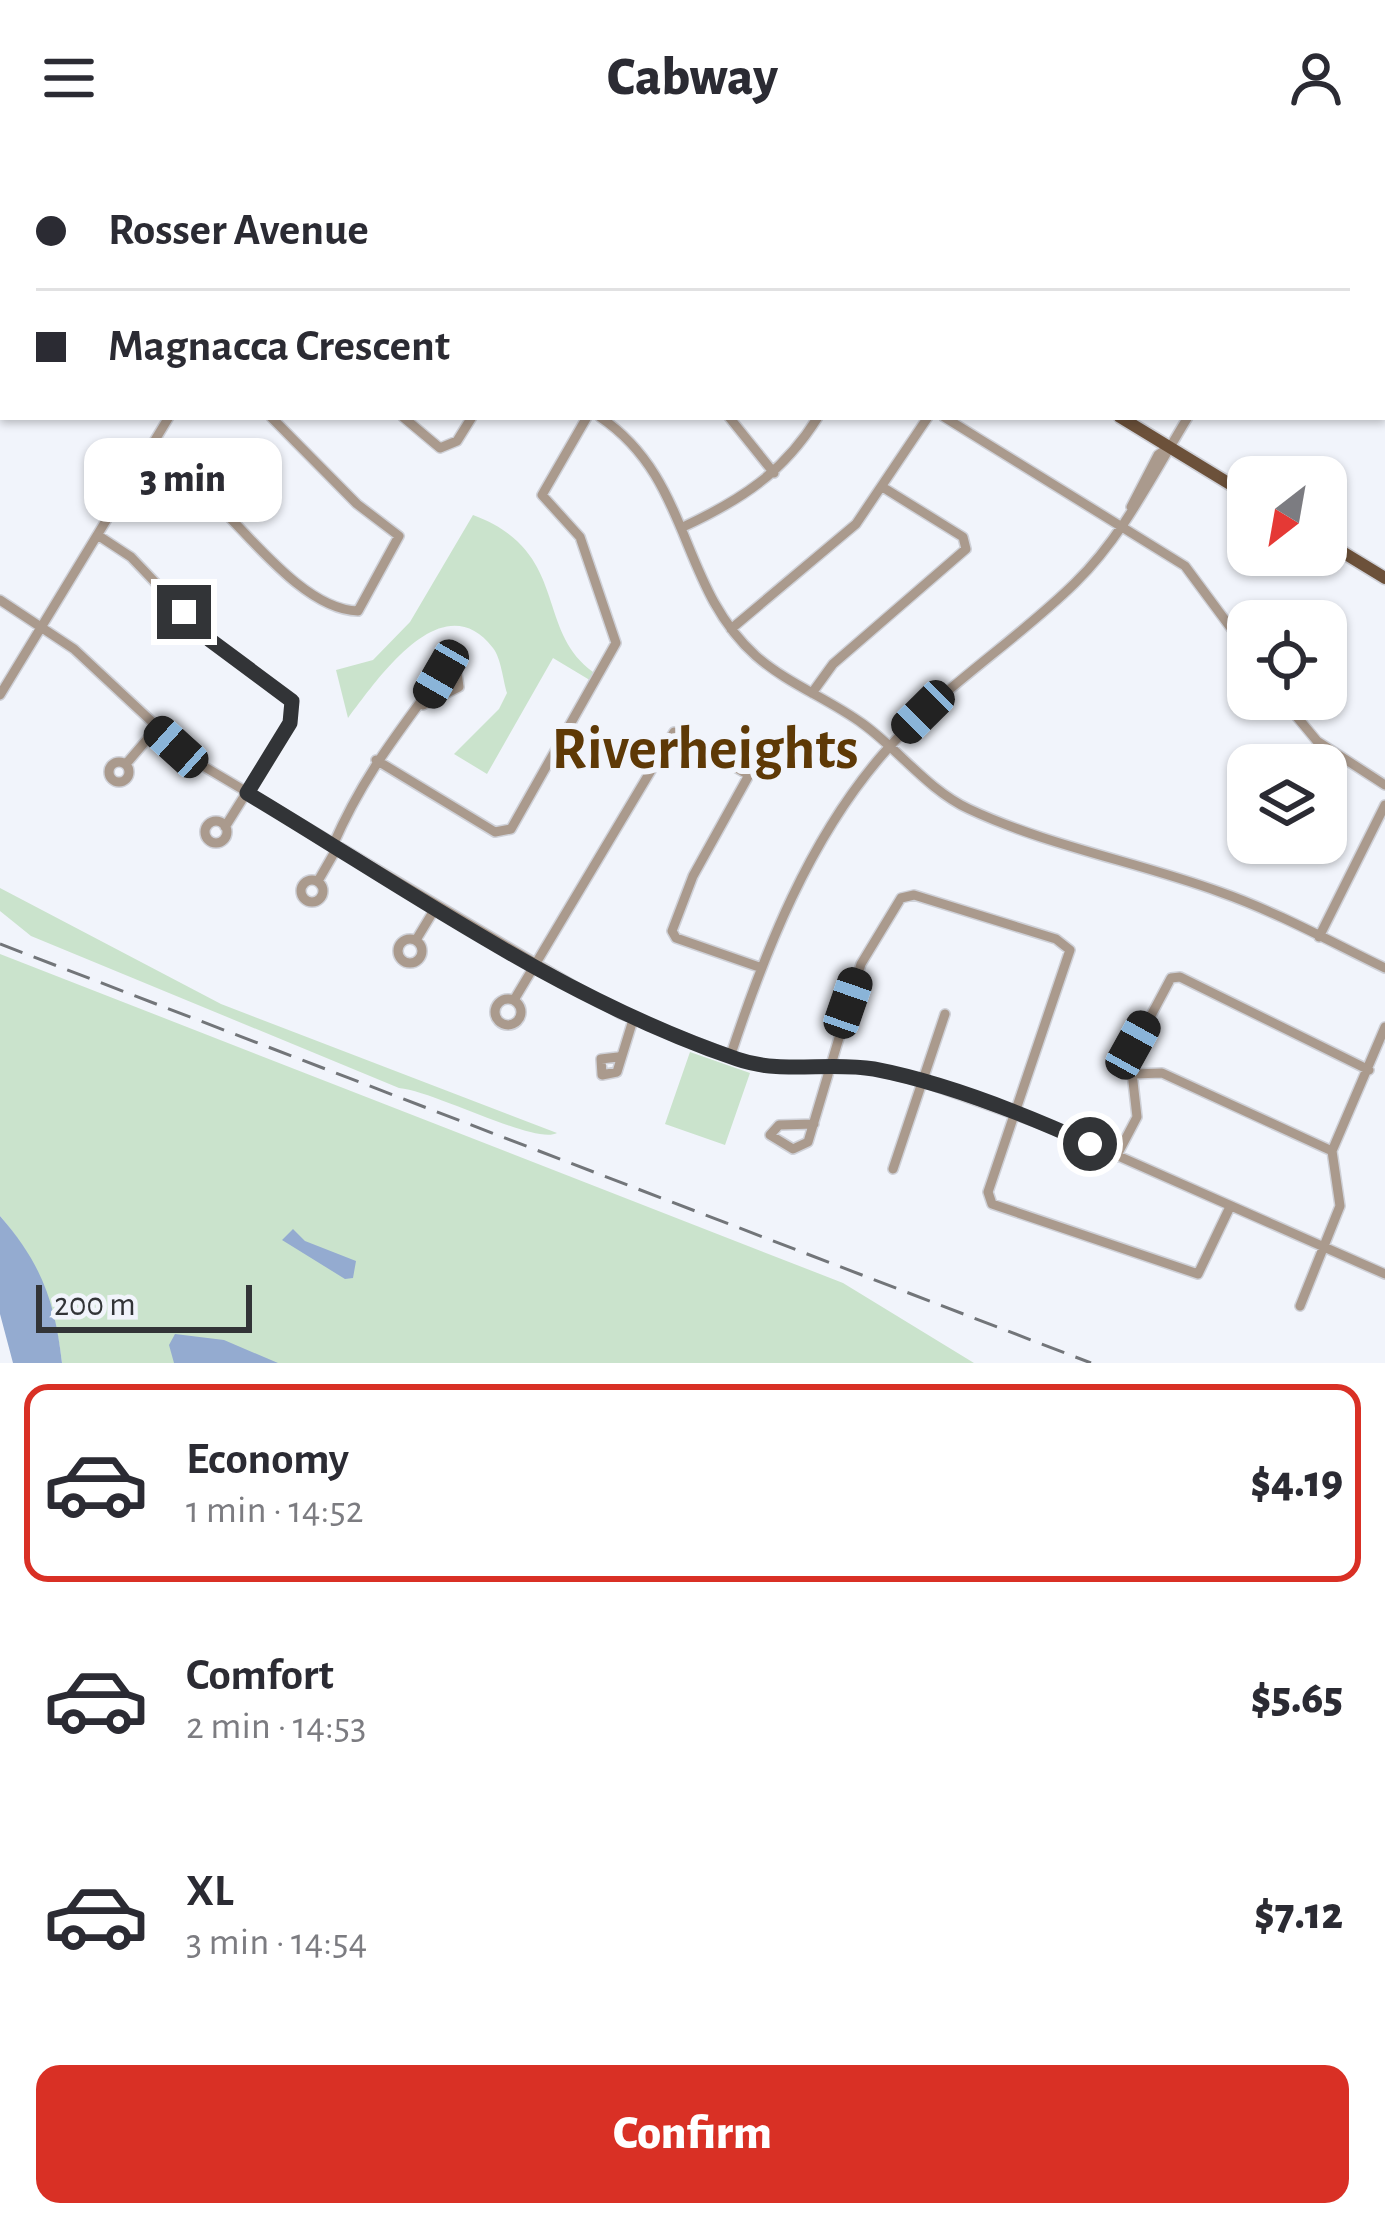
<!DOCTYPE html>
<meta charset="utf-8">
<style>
body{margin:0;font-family:"Alegreya Sans",sans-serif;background:#f7f7f7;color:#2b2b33;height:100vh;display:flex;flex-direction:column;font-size:45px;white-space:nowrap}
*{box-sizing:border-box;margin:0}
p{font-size:39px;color:#7c7c81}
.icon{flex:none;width:66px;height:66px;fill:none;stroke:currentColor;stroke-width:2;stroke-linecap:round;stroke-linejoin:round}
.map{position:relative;height:1207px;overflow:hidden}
.panel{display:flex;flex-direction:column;background:#fff;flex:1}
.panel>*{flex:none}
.guide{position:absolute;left:0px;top:0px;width:1386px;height:264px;box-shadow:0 3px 9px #0004;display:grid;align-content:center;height:264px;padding:0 36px;background:#fff}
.needle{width:78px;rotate:211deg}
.tools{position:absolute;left:1227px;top:300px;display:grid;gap:24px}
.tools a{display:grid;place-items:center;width:120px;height:120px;border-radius:24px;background:#fff;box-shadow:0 3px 9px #0004;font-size:60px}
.scale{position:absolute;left:36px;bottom:30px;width:216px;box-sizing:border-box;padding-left:12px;border:6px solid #323437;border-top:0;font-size:33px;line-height:42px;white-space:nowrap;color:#323437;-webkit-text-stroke:9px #f1f4fb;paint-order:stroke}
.end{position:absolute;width:54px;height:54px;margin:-27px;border:15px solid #323437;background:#fff;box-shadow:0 0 0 6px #fff}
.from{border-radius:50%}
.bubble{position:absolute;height:84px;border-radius:24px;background:#fff;box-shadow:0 3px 9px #0004;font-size:39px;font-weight:800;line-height:84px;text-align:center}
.car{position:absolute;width:36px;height:72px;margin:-36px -18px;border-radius:15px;box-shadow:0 0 9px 3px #0007;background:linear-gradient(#222 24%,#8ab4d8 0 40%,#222 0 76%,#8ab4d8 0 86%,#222 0)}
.guide b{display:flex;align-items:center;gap:42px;height:114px;font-size:45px}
.guide b+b{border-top:3px solid #e1e1e2}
.guide i{width:30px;height:30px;background:#2b2b33}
ul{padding:21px 0 0;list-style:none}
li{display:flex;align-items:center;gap:36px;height:198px;margin:0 24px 18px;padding:0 12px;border:6px solid transparent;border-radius:24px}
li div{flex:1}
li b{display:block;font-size:45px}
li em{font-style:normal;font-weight:800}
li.current{border-color:#d93025}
li>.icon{width:108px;height:108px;stroke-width:1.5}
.cta{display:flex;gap:24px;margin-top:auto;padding:24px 36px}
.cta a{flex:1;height:138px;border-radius:24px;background:#d93025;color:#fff;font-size:48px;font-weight:800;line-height:138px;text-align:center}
header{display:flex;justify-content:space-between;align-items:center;height:156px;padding:0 36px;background:#fff;font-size:54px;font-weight:800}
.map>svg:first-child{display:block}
.green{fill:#cae3cc}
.water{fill:#94abd0}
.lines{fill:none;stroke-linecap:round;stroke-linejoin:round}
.minor-casing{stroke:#cfd1d8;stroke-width:12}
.major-casing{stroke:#cfd1d8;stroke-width:15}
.minor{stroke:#aa9a8d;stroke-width:9}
.major{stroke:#6c513a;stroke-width:12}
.rail{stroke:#727579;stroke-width:3;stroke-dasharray:24 12;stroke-linecap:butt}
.route{stroke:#323437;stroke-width:15}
.labels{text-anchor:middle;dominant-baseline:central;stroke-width:12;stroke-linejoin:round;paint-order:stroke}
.district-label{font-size:60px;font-weight:bold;fill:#5e3906;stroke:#f1f4fb}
</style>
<header><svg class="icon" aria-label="menu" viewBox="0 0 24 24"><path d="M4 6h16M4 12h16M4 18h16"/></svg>Cabway<svg class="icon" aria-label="person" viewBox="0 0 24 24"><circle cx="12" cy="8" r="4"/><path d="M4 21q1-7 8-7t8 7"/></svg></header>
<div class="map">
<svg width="1385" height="1207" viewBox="0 0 1385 1207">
<rect width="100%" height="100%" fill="#f1f4fb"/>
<path class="green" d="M473,359C573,396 532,478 598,519L593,526L553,502L487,618L454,598L499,553L507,537C503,524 501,502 493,492C442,425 375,527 348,562L336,514L373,504L410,466Z
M0,732L221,848L557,977C535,989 437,936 399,932L31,780L0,755Z
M0,798L843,1127L974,1207H62C55,1147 39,1106 0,1060Z
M690,896L750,917L725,989L665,968Z"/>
<path class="water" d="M0,1060C41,1107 55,1145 62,1207H13L0,1158Z
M293,1073L305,1085L356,1105L353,1122L345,1123L282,1084Z
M175,1178L224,1184L278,1207H174L169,1189Z"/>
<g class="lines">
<defs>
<path id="minor" d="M1072,0L1077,3
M148,3L149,0
M315,3L316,0
M325,3L327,0
M834,3L835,0
M1084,3L1086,0
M1208,3L1210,0
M1349,3L1350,0
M0,37H3
M0,118L3,113
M0,253H3
M403,261L440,292L457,285L472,261
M600,261C692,323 678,430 756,500C788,528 829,543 863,568C899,594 928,634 969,653C1048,690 1138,706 1220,736C1277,756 1331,786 1385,812
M729,261L774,317
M944,261L1185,410L1248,495
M150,293C168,307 186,320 203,335C243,370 302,454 358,455L399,380L357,348L271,261
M1131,351L1158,299L1169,291
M683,371C741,344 783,317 818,261
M99,380L131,401L210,484L292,545L290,567L225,671
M0,444L74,493L193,604L621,858L759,910L870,913L921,925L1064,976L1385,1118
M731,473L856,368L928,261
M812,537L833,508L966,393L963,381L884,332
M0,539L169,261
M1282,543L1317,585L1385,629
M376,604L495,676L511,673L616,487L580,381L542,339L587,261
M109 616a10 10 0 1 1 20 0a10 10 0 1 1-20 0Z
M126,608L156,573
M205 676a11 11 0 1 1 22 0a11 11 0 1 1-22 0Z
M333,689C364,618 399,576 444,514L457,517L459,531L423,549
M301 735a11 11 0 1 1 22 0a11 11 0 1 1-22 0Z
M318,725L337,692
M1319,781L1385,649
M398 795a12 12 0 1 1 24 0a12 12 0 1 1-24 0Z
M416,784L436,751
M495 856a13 13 0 1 1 26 0a13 13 0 1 1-26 0Z
M514,844L674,576L749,619L693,720L672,775L676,782L759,811
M618,901L601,903L602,919L617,916L633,864
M730,901C765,795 809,683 883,598C939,533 1014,487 1075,427C1124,379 1153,318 1188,261
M1134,918L1162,917L1332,995
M814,968L779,969L770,979L793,993L808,986L861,808L901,742L914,739L1056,783L1070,794L988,1036L992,1048L1198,1118L1229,1053
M1116,1001L1137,961L1130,899L1171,822L1180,821L1369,914
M893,1013L945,858
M1300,1150L1340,1050L1332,995L1385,871"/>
<path id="major" d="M689,0L694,3
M710,0L715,3
M1120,261L1248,339
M1326,386L1385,422"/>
</defs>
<use href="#minor" class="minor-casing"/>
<use href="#major" class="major-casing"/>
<use href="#minor" class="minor"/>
<use href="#major" class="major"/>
<path class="rail" d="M0,788L1091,1207"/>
</g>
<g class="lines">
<path class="route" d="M184,456L210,484L292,545L290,567L247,637C406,732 561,843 737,903C783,919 827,905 874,913C947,927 1022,957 1090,988"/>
</g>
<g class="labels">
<g class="district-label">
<text x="705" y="594">Riverheights</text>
</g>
</g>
</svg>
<div class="tools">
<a><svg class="needle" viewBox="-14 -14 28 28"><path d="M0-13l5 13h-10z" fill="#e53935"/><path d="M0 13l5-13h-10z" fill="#7c7c81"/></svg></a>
<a><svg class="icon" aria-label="locate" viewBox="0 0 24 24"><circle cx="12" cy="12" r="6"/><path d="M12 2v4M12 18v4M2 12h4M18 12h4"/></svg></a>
<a><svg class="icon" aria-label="layers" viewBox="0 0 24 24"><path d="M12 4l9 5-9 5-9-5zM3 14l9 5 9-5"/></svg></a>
</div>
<div class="scale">200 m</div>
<i class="end from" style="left:1090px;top:988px"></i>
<i class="end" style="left:184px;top:456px"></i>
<div class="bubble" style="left:84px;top:282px;width:198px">3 min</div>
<i class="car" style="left:441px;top:518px;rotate:210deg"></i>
<i class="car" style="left:923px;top:556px;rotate:225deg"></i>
<i class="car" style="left:176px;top:591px;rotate:312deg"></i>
<i class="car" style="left:848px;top:847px;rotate:19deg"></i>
<i class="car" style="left:1133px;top:889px;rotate:29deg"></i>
<div class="guide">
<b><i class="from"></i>Rosser Avenue</b>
<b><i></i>Magnacca Crescent</b>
</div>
</div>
<section class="panel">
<ul>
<li class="current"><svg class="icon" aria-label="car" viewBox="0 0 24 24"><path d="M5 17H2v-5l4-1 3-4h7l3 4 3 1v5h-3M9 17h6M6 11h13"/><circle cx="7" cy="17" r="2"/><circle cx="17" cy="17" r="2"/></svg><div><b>Economy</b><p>1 min · 14:52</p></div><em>$4.19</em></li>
<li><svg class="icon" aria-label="car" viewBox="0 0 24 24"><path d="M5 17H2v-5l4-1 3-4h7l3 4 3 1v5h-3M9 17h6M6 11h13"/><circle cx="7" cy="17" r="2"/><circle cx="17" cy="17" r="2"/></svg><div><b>Comfort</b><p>2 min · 14:53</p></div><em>$5.65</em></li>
<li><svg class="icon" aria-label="car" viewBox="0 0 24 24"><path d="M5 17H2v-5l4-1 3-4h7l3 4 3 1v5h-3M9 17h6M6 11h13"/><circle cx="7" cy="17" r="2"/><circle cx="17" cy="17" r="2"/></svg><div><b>XL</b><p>3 min · 14:54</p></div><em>$7.12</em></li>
</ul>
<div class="cta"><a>Confirm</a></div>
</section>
